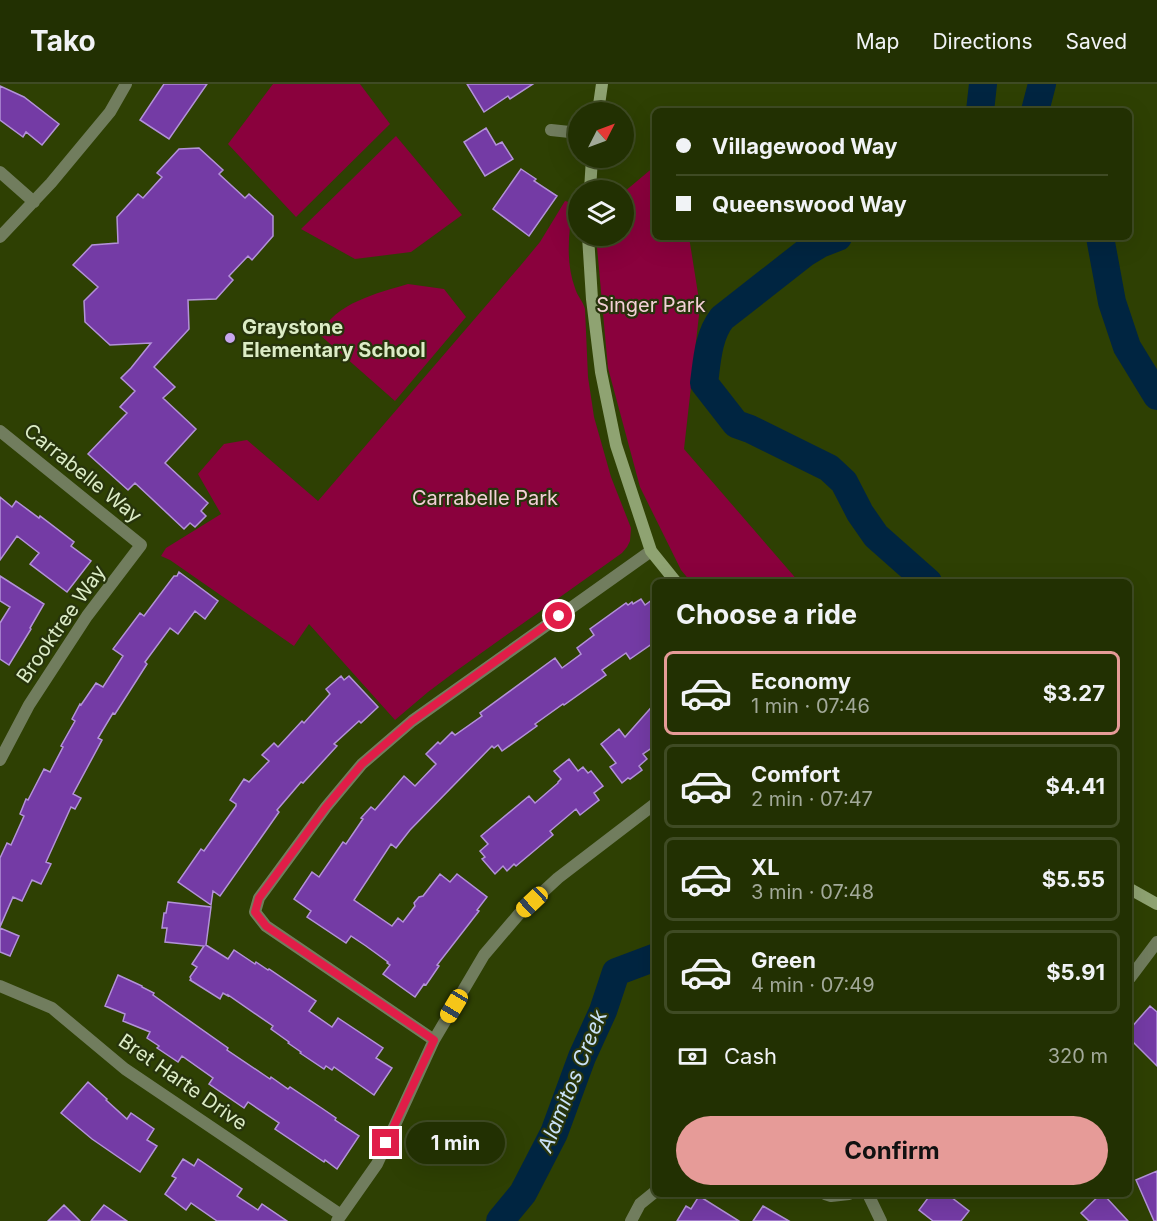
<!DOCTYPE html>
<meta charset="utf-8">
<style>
body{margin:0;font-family:Inter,sans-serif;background:#2a380c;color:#f1f3f6;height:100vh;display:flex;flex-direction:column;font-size:22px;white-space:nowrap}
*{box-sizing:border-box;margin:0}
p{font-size:20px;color:#a2a999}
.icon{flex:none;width:33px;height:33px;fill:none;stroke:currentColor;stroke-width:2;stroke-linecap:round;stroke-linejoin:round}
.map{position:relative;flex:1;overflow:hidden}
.side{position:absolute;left:652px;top:495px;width:480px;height:618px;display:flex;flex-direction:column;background:#223002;border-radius:9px;box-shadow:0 6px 24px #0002,0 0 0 2px #3f4b24}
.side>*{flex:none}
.guide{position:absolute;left:652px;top:24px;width:480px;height:132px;border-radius:9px;box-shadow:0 6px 24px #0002,0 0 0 2px #3f4b24;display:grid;align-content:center;height:132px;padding:0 24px;background:#223002}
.needle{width:39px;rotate:48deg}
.buttons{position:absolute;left:568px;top:18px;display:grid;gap:12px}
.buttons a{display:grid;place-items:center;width:66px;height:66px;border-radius:50%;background:#223002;box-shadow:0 6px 24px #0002,0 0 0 2px #3f4b24;font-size:30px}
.end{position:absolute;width:27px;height:27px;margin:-14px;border:8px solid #e11d48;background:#fff;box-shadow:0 0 0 3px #fff}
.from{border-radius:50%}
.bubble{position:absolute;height:42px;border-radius:21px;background:#223002;box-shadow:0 6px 24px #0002,0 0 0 2px #3f4b24;font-size:20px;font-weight:700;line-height:42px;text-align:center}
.car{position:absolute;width:18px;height:36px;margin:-18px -9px;border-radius:8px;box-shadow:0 0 4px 2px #0007;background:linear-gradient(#f5c518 24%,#345 0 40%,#f5c518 0 76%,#345 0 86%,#f5c518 0)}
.guide b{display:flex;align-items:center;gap:21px;height:57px;font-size:22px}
.guide b+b{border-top:2px solid #3f4b24}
.guide i{width:15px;height:15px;background:#f1f3f6}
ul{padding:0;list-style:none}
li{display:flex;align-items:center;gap:18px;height:84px;margin:0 12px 9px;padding:0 12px;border:3px solid #3f4b24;border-radius:9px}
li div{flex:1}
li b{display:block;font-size:22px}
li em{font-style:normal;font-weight:700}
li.on{border-color:#e69b98}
li>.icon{width:54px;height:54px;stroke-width:1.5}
h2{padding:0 24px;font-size:27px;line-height:72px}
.pay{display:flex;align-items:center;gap:15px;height:66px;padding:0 24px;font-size:22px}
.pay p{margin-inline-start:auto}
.cta{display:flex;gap:12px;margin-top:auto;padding:12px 24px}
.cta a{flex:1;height:69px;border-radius:36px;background:#e69b98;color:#111;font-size:24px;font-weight:700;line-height:69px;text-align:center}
header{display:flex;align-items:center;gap:36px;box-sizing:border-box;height:84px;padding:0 30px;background:#223002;border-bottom:2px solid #3f4b24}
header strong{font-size:28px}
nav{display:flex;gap:33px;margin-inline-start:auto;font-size:21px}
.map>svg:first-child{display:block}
.green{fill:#8a013d}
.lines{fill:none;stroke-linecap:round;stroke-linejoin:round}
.river{stroke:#002541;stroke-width:28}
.building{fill:#743ba5;stroke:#b392d9;stroke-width:1.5}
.street{stroke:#717d5e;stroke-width:12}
.secondary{stroke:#8fa372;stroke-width:12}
.route{stroke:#e11d48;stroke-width:8}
.poi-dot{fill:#c8a6ef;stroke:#27340c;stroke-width:2}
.labels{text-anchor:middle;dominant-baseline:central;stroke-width:4.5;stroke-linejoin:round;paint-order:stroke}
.park-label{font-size:20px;fill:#f3d0d7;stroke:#27340c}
.poi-label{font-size:20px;font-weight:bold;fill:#dcecc6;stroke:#27340c;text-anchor:start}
.street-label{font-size:20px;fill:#dcecc6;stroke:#27340c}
.water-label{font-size:21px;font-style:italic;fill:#cae2f8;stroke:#27340c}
</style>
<header>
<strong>Tako</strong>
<nav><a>Map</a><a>Directions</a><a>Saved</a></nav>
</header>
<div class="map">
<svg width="1157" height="1137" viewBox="0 0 1157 1137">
<rect width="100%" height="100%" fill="#2e4003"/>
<path class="green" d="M273,0H360L390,40L296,133L228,60Z
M396,52L462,131L411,168L355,175L301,145Z
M655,82L656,153H689L700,222L684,365L799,498H691L681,486L640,403L608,284L596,152H624V108Z
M565,117L573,119C569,147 565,177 575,204C577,212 583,217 585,225L588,293L594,333L611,393L631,444L630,457L627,463L622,469L456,587L428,608L395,636L309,540L294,562L170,476L161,472L166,464L221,430L198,390L224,360L247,356L318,417L521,181L540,158Z
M408,200L444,205L466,233L395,317L320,251C334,219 378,209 408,200Z"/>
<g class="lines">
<path class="river" d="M980,27L983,0
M1035,27L1042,0
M838,153L820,160L805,169L722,234C708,252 707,277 704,299L736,340L750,345L829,384L844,398L860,429L876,452L928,498
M1100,153L1112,218L1127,263L1157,312
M500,1137L523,1109L554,1049L582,973L603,927L616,888L656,873"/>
</g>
<path class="building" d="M164,0H207L169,55L140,36Z
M467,0H533L510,15L508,12L484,28Z
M0,2L24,13L59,40L42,61L26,48L23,53L0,36Z
M486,44L496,61L502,58L513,75L485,92L464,58Z
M199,64L223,86L219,90L245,114L249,110L273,132V152L252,176L248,172L229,192L233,196L216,215L188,216L189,245L154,283L175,303L163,314L196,345L165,379L208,419L201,427L206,432L195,443L190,439L184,445L135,399L128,406L88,370L127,329L120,323L135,307L121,294L131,284L151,259L110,261L85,238L84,217L98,203L73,181L92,161L118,159L117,133L138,110L143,114L162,93L157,89L179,65Z
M521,85L536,95L534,97L557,112L529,152L493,125Z
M0,413L12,423L16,417L39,434L40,432L74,458L71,462L91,477L67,508L30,480L39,469L17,452L0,476Z
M179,488L218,517L205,535L195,527L178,550L170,544L145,578L147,580L115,630L113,629L98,654L102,656L73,710L81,714L75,725L71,723L46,778L51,780L41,800L32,796L22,817L13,813L0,843V774L7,759L11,761L24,732L20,730L26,715L28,716L44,685L50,688L63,663L61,662L75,637L72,635L80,620L81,621L96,599L103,603L123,572L113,565L140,529L144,532L174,492H177Z
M0,492L44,520L30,544L31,545L9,581L0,575V539L10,523L0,517Z
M656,513V557L630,575L626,569L602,586L606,591L564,621L563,620L535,640L537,642L502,667L498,661L494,664L492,662L410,746L396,764L391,760L354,816L392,842L398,834L403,838L415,822L414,819L419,813L423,812L440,790L450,798L457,790L487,813L477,826L479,827L437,881L439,882L426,901L424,900L415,913L383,890L390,881L387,879L388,878L366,862L351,852L346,859L307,833L311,827L294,815L312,788L319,793L343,758L346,760L363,735L361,734L371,723L375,726L404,692L415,702L436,680L426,670L438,658L440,660L452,648L455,651L482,632L480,629L555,574L562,584L581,570L577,564L594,551L590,545L626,519L628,521L632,518L633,520L641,515L645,521Z
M341,592L344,596L349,592L378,623L361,639L359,637L334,660L337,662L303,699L301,698L277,726L279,728L220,812L213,807L211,821L178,798L201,765L204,767L236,722V720L230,716L244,695L249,698L269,677L262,671L274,659L278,663L302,637L304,639L330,610L326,605Z
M656,618V661L643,670L647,675L639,682L642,686L630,695L628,694L622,699L610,683L616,679L601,660L619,645L625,653Z
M569,675L578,687L583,683L588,689L591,687L603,702L594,709L599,716L580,731L576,725L550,747L553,751L516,782L514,780L507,787L503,782L495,790L482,775L485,773L480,767L488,760L481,752L529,712L535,719L558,699V698L561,695L554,687Z
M168,818L211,823L206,861L228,875L234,866L255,880L256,878L268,886L269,885L316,917L309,927L332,943L338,934L383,964L376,974L392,984L374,1011L334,983L332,986L326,982L324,985L300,969L301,968L288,959L289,958L271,945L273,942L228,911V912L223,909L220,915L190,896L191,895L190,893L197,883L192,880L204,862L165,858L167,844H162L164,829H166Z
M0,844L19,852L10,872L0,868Z
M118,891L142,902V903L154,909L153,911L228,964L227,966L270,995L271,993L288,1005L290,1003L323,1025L336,1034L335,1036L359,1052L337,1085L325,1076L324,1078L275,1045L279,1039L248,1018L244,1024L209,1000L213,994L182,972L178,978L157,964L159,962L147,954L150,948L123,937L125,930L105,922Z
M1150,922L1157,928V982L1130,955V945Z
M88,998L107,1015L106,1016L127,1035L131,1029L154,1045L147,1056L157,1062L140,1088L92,1055L61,1029Z
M183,1075L194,1082L198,1075L242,1105L237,1112L258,1126L262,1120L287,1137H217L191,1119L186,1126L165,1110L176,1094L172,1092Z
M1157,1087V1137H1154L1136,1096Z
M931,1110H947L969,1127L961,1137H933L919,1126Z
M1101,1110H1103L1128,1137H1089L1081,1129Z
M699,1112L739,1137H677L686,1122L691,1125Z
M64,1121L80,1137H48Z
M104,1121L127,1137H91Z
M763,1122L789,1137H753Z"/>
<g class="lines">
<path class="street" d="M551,46L579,49
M0,88L34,118
M0,153L51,99L110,28L126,0
M0,347L141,461L87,532L29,621L0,676
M1130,894L1157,858
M0,902L52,924L125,985L341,1131
M434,956L266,842L255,828L259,814L326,723L362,680L412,637L651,467
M825,1110L831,1112L849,1110
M868,1110L881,1137
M337,1137L377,1080L434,956L484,871L519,830L558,794L656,719
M631,1137L640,1120L656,1107"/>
<path class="secondary" d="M598,28L602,0
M590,106L592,74
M588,152L592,215L601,288L616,361L651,467L676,498
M1130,805L1157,820"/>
</g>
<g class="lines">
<path class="route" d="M386,1059L434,956L266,842L255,828L259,814L326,723L362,680L412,637L559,532"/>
</g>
<circle class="poi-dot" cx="230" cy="254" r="6"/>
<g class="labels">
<g class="park-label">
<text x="651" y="221">Singer Park</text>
<text x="485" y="414">Carrabelle Park</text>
</g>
<g class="poi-label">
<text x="242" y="243">Graystone<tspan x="242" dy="23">Elementary School</tspan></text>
</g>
<g class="street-label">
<text transform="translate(83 389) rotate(39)">Carrabelle Way</text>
<text transform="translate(61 540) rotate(-55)">Brooktree Way</text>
<text transform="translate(183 998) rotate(35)">Bret Harte Drive</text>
</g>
<g class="water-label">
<text transform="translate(572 997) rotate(-68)">Alamitos Creek</text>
</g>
</g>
</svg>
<div class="buttons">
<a><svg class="needle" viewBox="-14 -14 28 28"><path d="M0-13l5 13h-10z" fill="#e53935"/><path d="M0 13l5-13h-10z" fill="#a2a999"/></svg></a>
<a><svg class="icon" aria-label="layers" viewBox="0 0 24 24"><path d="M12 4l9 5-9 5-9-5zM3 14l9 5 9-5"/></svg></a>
</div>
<i class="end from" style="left:559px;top:532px"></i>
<i class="end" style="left:386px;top:1059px"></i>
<div class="bubble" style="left:406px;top:1038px;width:99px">1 min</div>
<i class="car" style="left:532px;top:818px;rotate:227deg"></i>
<i class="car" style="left:454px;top:922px;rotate:211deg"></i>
<div class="guide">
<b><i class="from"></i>Villagewood Way</b>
<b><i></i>Queenswood Way</b>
</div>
<section class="side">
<h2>Choose a ride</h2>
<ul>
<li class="on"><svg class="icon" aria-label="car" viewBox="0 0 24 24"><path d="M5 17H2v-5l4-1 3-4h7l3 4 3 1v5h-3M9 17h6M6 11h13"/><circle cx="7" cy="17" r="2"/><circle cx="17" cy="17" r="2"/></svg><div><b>Economy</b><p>1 min · 07:46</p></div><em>$3.27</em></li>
<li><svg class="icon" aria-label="car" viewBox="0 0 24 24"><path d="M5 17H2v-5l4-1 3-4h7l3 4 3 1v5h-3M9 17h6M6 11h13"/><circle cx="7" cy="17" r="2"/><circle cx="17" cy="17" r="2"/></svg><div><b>Comfort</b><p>2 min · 07:47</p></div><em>$4.41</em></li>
<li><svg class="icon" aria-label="car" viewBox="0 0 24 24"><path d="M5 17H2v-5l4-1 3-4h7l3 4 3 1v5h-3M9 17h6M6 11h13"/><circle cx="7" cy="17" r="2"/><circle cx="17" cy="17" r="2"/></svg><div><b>XL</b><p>3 min · 07:48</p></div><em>$5.55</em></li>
<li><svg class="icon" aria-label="car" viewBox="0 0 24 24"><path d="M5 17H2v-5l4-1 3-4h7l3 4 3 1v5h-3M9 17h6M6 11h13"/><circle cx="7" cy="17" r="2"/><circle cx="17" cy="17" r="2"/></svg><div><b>Green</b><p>4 min · 07:49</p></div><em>$5.91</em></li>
</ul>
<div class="pay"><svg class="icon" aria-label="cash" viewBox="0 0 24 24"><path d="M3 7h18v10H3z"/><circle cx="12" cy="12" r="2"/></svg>Cash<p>320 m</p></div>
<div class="cta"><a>Confirm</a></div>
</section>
</div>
